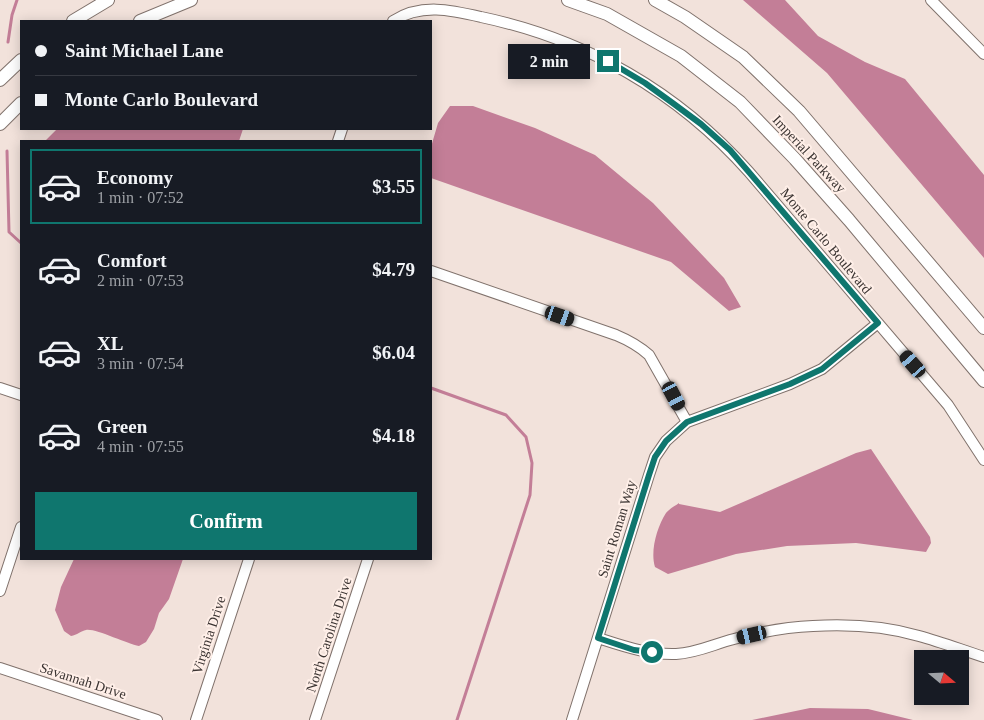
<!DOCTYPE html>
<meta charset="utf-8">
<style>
body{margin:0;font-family:"Times New Roman",serif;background:#242831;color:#f1f3f6;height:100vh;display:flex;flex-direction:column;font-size:19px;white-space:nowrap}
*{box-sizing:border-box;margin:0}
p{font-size:16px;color:#9ea1a6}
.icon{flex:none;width:28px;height:28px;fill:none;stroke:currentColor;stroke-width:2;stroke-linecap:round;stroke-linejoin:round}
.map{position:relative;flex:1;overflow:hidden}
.sheet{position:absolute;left:20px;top:140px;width:412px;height:420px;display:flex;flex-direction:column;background:#171b24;border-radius:0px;box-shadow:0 2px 12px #0003}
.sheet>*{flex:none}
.hud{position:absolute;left:20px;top:20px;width:412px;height:110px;border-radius:0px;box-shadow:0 2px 12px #0003;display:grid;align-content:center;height:110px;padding:0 15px;background:#171b24}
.needle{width:32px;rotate:109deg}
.controls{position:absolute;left:914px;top:650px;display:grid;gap:10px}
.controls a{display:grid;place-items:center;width:55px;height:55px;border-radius:0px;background:#171b24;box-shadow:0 2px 12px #0003;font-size:25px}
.end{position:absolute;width:22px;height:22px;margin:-11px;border:6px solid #0f766e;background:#fff;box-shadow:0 0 0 2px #fff}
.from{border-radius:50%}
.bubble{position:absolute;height:35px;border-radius:0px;background:#171b24;box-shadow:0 2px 12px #0003;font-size:16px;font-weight:700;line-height:35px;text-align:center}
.car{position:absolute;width:15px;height:30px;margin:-15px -8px;border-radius:6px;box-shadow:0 0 4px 1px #0007;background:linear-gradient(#222 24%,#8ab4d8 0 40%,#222 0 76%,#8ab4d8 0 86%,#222 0)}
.hud b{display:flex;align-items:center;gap:18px;height:48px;font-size:19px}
.hud b+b{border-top:1px solid #363941}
.hud i{width:12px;height:12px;background:#f1f3f6}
ul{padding:9px 0 0;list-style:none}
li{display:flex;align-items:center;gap:15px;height:75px;margin:0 10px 8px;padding:0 5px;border:2px solid transparent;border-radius:0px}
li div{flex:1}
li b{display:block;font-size:19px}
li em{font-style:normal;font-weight:700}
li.on{border-color:#0f766e}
li>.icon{width:45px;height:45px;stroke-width:1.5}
.action{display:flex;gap:10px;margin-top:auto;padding:10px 15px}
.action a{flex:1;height:58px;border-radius:0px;background:#0f766e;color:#fff;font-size:20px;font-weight:700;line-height:58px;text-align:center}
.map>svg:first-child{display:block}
.water{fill:#c37e97}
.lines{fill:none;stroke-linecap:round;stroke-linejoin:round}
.stream{stroke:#c37e97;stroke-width:3}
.minor-casing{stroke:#80726c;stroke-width:12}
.major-casing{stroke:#80726c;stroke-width:14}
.minor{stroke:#fff;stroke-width:10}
.major{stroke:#fff;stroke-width:12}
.route{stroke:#0f766e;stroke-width:6}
.labels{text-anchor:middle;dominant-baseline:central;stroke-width:4;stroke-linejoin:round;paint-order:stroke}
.street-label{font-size:14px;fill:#3a3331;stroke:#ffefe8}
</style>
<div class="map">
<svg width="984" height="720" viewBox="0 0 984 720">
<rect width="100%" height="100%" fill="#f2e2db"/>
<path class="water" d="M743,0H785L818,36L865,62L905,79L984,175V258L827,73Z
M450,106H473L535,128L595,155L653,203L724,278L741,307L729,311L671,262L431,178V147L438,123Z
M57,129H243L239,141H45Z
M871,449L930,537L931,543L926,552L856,543L787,546L736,554L668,574L655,567C650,551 657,527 666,513C669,509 675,506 679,503V504L720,512L856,453Z
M74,559H183L169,599L159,613L154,629L146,642L139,646C127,644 95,628 86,630C81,631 77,635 71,636L64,631L55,610L61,587Z
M810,708L868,709L913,720H752Z"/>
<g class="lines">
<path class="stream" d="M8,42L12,15L17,0
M7,151L9,232L21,243
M431,388L506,415L526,437L532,463L530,495L457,720"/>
<defs>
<path id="minor" d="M931,0L984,54
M393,21C421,3 451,10 481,17C586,39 678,92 749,172L948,405L984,460
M338,141L342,129
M431,271L616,335C628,340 639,346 649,355L687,422
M0,388L21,395
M0,591L21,527
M598,638C623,646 648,655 676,654C697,653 714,644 734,639C760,632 787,627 813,626C848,624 885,626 919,636C941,642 962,650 984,657
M0,668L157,720
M196,720L249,559
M315,720L368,559
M572,720L649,475L655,457L666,441L687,422L790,384L822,369L878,323"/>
<path id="major" d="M568,0L607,14L681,56L740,102L795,159L849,220L984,381
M655,0L685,17L743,57L799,111L984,328
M73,21L108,0
M140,21L191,0
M0,80L21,60
M0,124L21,103"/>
</defs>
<use href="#minor" class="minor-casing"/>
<use href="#major" class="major-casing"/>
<use href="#minor" class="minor"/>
<use href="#major" class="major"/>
</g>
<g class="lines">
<path class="route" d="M608,61L645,83L674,104L701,124L730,150L878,323L822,369L790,384L687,422L666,441L655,457L649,475L598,638L634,650L652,652"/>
</g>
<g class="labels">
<g class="street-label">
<text transform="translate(809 154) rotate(47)">Imperial Parkway</text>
<text transform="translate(826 241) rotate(50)">Monte Carlo Boulevard</text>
<text transform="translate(617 529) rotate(-73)">Saint Roman Way</text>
<text transform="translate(209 635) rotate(-72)">Virginia Drive</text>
<text transform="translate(329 635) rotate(-72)">North Carolina Drive</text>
<text transform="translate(83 681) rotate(18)">Savannah Drive</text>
</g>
</g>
</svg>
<div class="controls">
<a><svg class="needle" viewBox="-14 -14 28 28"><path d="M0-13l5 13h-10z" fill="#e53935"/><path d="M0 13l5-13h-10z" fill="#9ea1a6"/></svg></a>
</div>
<i class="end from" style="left:652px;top:652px"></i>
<i class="end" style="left:608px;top:61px"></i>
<div class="bubble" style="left:508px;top:44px;width:82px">2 min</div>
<i class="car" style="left:560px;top:316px;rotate:109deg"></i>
<i class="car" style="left:913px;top:364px;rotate:319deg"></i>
<i class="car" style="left:674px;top:396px;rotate:152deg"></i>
<i class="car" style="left:752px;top:635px;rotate:257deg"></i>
<div class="hud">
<b><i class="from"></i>Saint Michael Lane</b>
<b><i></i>Monte Carlo Boulevard</b>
</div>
<section class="sheet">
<ul>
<li class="on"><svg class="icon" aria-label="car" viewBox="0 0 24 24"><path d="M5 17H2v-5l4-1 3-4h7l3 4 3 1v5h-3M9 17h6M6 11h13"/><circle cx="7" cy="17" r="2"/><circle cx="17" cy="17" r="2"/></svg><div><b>Economy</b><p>1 min · 07:52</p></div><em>$3.55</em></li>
<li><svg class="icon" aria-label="car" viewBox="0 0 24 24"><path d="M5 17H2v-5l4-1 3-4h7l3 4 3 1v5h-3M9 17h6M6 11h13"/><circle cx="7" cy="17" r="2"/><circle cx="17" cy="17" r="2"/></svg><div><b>Comfort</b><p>2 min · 07:53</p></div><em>$4.79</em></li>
<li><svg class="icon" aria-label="car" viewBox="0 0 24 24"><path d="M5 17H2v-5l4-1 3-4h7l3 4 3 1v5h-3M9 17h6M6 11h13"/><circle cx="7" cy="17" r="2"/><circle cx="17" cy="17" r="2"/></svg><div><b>XL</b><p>3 min · 07:54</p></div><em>$6.04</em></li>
<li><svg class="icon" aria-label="car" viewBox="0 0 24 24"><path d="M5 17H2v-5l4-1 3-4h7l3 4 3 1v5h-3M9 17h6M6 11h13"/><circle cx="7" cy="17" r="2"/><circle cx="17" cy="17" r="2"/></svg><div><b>Green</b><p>4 min · 07:55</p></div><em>$4.18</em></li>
</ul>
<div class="action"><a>Confirm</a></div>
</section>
</div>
